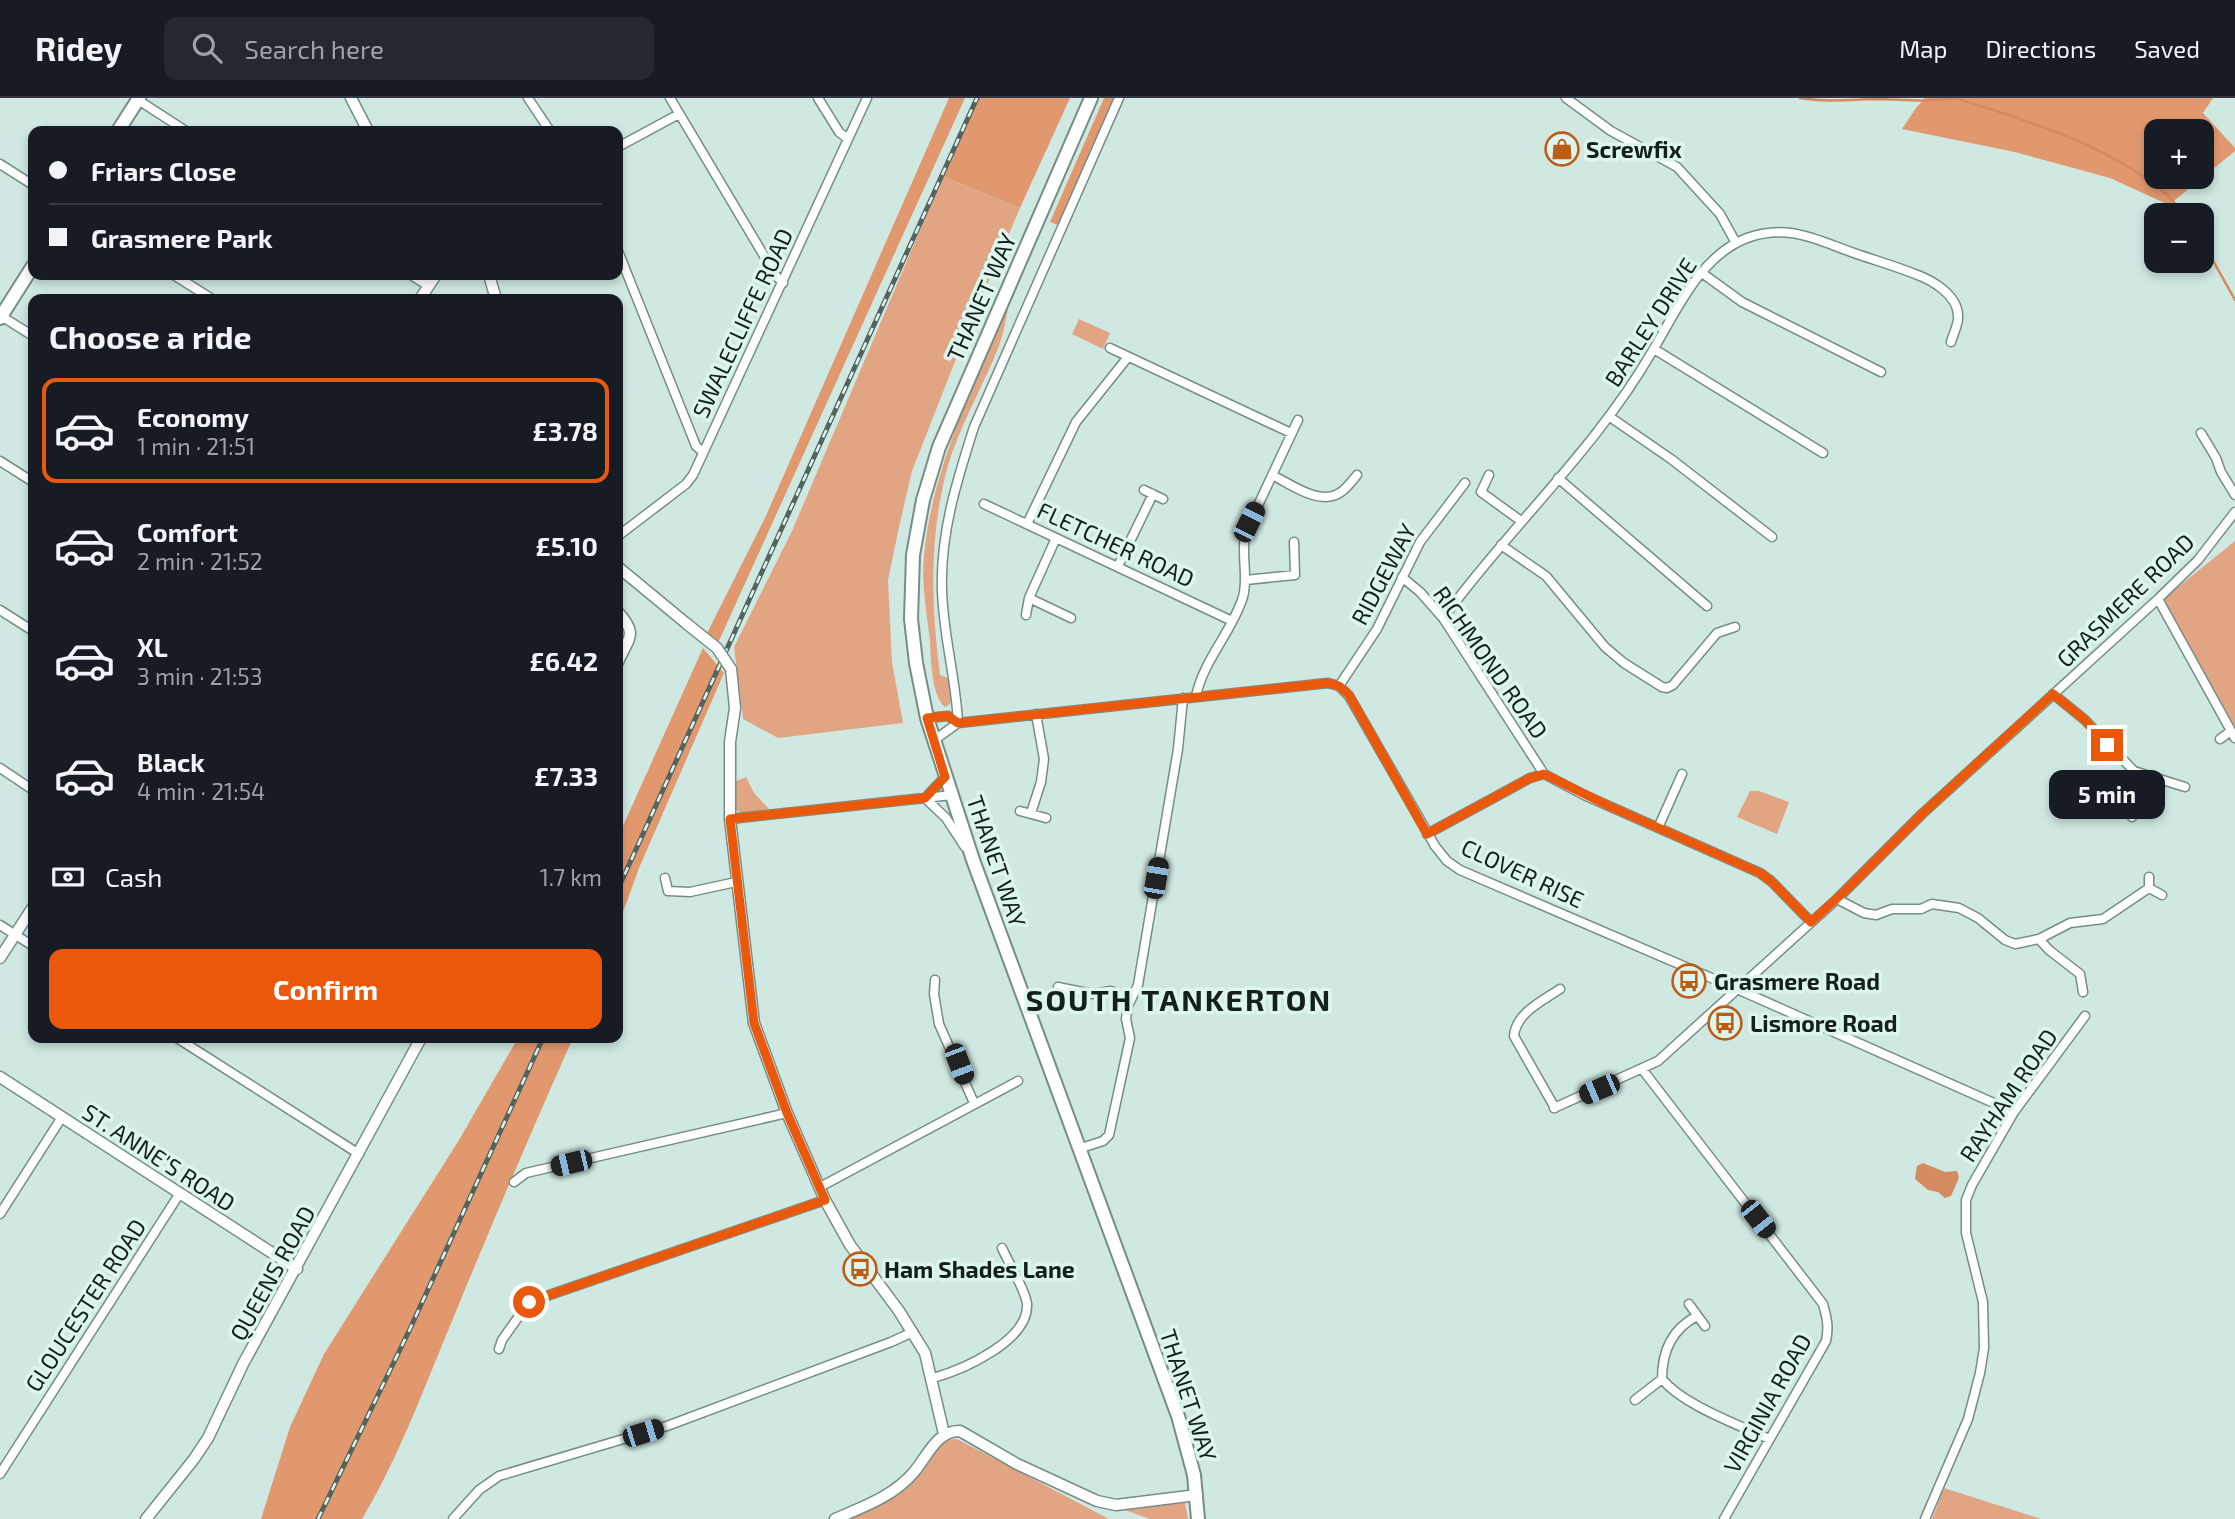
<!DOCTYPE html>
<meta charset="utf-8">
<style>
body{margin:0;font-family:"Exo 2",sans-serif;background:#242831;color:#f1f3f6;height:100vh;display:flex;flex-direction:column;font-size:26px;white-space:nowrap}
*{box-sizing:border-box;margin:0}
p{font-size:23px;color:#9ea1a6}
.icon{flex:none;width:38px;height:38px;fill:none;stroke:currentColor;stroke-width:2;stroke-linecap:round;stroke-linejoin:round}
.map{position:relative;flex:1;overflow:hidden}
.details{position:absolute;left:28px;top:196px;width:595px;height:749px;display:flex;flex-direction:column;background:#171b24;border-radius:14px;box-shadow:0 4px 10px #0003}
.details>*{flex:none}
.guide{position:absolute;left:28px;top:28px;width:595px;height:154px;border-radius:14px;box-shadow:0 4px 10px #0003;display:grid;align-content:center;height:154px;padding:0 21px;background:#171b24}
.tools{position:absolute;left:2144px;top:21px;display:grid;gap:14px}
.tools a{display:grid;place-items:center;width:70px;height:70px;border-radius:14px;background:#171b24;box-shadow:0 4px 10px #0003;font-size:35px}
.end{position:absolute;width:32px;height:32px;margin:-16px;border:9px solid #ea580c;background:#fff;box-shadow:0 0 0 4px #fff}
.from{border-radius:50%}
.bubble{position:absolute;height:49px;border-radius:14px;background:#171b24;box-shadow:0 4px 10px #0003;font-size:23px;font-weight:700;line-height:49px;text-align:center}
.car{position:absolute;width:21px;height:42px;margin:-21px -10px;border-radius:9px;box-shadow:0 0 5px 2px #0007;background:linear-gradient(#222 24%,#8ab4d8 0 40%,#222 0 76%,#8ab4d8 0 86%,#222 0)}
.guide b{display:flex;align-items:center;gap:24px;height:66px;font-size:26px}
.guide b+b{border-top:2px solid #363941}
.guide i{width:18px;height:18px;background:#f1f3f6}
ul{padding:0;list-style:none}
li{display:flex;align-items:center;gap:21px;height:105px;margin:0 14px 10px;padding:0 7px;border:4px solid transparent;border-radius:14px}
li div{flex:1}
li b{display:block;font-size:26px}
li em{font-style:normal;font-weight:700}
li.active{border-color:#ea580c}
li>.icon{width:63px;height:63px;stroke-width:1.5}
h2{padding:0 21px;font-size:32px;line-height:84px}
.pay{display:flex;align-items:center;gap:18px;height:77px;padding:0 21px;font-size:26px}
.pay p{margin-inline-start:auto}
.button{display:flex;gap:14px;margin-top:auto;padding:14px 21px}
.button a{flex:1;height:80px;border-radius:14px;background:#ea580c;color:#fff;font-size:28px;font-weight:700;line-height:80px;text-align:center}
header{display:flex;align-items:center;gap:42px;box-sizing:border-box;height:98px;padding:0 35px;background:#171b24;border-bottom:2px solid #363941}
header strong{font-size:33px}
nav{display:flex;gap:38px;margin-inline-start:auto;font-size:24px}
.search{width:490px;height:63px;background:#242831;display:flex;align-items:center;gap:18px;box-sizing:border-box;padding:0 24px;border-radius:14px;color:#9ea1a6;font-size:26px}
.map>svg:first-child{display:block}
.green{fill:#e2a583}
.forest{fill:#e2986e;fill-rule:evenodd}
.water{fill:#d48b61}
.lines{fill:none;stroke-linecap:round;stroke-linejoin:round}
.stream{stroke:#d48b61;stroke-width:2.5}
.minor-casing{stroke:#768d87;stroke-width:11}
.tertiary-casing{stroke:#768d87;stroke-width:13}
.secondary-casing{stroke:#768d87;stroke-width:16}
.primary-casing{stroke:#768d87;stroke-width:16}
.minor{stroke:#fff;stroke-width:8}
.tertiary{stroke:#fff;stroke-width:10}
.secondary{stroke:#fff;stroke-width:12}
.primary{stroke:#fff;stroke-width:12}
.rail-casing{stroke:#53635e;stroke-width:5}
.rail{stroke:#dcf6ef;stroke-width:2.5;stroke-dasharray:8;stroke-linecap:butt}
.tertiary-bridge-casing{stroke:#768d87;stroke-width:13;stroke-linecap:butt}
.tertiary-bridge{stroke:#fff;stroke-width:10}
.route{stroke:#ea580c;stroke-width:9}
.labels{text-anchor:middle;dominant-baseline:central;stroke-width:7;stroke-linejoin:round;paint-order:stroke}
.poi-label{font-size:23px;font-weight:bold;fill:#151f1c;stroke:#dcf6ef;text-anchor:start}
.street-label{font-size:23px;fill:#151f1c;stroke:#dcf6ef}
.district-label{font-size:30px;font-weight:bold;letter-spacing:2px;fill:#151f1c;stroke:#dcf6ef}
</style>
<header>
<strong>Ridey</strong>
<div class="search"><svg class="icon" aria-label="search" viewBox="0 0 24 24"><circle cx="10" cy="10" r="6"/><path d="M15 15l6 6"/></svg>Search here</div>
<nav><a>Map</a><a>Directions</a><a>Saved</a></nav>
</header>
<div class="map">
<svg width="2235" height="1421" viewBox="0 0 2235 1421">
<rect width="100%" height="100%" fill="#cfe8e1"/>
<path class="green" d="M943,78L1020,110L965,238L912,373L899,429L888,482L892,564L903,625L778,640L743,621L734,549L792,433Z
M1011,197C1007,213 1005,232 999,248C983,289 959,328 947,371C929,439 931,507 940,577L948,580L951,600L950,606L945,609C931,597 931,561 930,543C927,516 921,486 924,458C933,364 977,283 1011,197Z
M1079,221L1110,235L1103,251L1072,236Z
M2235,443V641L2162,502Z
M746,679L754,695L769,711L742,716L735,711L734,684Z
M1750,693H1759L1789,704L1777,736L1737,719Z
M957,1341L1109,1421H841L908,1388L946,1342Z
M1944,1390L2041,1421H1932Z
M1184,1399L1188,1421H1150L1105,1405Z"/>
<path class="forest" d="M949,0H965L718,545L706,537L765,420Z
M979,0H1070L1020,110L943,78Z
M1104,0H1117L1061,128L1050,124Z
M1925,0H2213L2203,15L2235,50V53L2169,107L2110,80L2015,54L1902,31L1916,10ZM2202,33V79H2156V33Z
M703,550L724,575L639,770L618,828V739Z
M518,940H573C531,1034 491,1128 452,1223C424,1290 399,1359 362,1421H261L290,1329L324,1256L459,1042Z"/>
<path class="water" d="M1923,1065L1945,1074L1957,1073L1959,1080L1951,1098L1945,1100L1938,1094L1928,1092L1915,1081L1917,1068Z"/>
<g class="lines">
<path class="stream" d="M1800,0C1824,4 1847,2 1872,1C1899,1 1928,5 1955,0
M1955,0C2024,21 2107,47 2163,93C2171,100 2178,109 2184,117
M2202,143L2235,202"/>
<defs>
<path id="minor" d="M528,0L550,33
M670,0L776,178L783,185
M818,0L839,34L848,41
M1566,0L1611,33L1677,69L1720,116L1736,145
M138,2L186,33
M618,49L679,16
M0,66L33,87
M618,153L696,348L703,354
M1702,175L1742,204L1881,274
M174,177L212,201
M411,177L429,188
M1,218L33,238
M1110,250L1291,335
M1654,251L1823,355
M1610,319L1671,361L1772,439
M2201,335L2216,360L2221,374L2235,397
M0,363L33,384
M1272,377C1291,386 1320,409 1341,394C1347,390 1352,383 1357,377
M1489,377L1481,394L1521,423
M1558,380L1707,508
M1144,392L1163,401
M984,406L1232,523
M1027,426L1076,324L1128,259
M618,438L686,386L693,377L867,0
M1501,447L1546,478L1605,549L1624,565L1662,589L1667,590L1673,587L1717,535L1735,529
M1118,468L1153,396
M1402,479L1420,494L1443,520L1544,676
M1246,482L1295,477L1294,444
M1029,500L1071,520
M2158,501L2235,640
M1450,511C1516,423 1598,348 1653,252C1677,212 1700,158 1747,140C1788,125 1817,142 1854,155C1874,162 1895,168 1915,176C1932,182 1958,197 1958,218C1959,226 1953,236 1951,244
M0,512L33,533
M1026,517L1029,500L1056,440
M1339,588L1377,531L1420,444L1465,385
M2053,596L2085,622L2134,673L2185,689
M1196,598C1204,561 1232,534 1243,499C1249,477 1240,455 1246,433L1298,322
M927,620L948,618L958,625
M958,625C956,580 943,537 942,492C940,436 957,382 974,329L1119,0
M2220,641L2231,633
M933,643L958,625L1328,585L1339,588L1349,598L1435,748L1447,763L1460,772L1737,891L2014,1014
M0,670L33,692
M2108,696L2125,690
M925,700L946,720L965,749
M925,700L945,679
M1020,713L1046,720
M1031,715L1041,684L1044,661L1036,616
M2132,719C2120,701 2125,690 2134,673
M730,721L952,697
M1658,730L1682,676
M1427,736L1530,680L1544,676L1584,697L1760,775L1771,783L1811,824
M2149,779V790L2162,797
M665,780L668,793L690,794L736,784
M1837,801L1864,815L1876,817L1892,811H1921L1932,806L1959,810L1978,820L2005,842L2015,846L2039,841L2070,825L2103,821L2149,790
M0,827L33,848
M2039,841L2049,852L2080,876L2083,894
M935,882L934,896L939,926L974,1005
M1058,889L1092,896L1111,893L1131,902
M177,940L359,1056
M1642,971L1823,1206C1827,1220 1829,1229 1826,1243L1724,1421
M1554,1010L1658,963L1837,801L1922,716L2158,501L2198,462L2235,414
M1555,1010L1514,938C1516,915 1542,903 1560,891
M1078,1051L1103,1043L1109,1037L1130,940L1126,921L1128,908L1138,887L1178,651L1183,600
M514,1084L526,1075L787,1015
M820,1089L1018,983
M0,1116L62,1019
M1689,1206L1705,1228
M1697,1218C1672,1231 1662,1253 1662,1281C1683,1307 1737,1326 1769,1341
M499,1251L502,1242L529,1204L825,1102
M933,1280C962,1272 1029,1243 1027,1206C1026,1193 1008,1164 1002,1150
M1635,1302L1662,1281
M0,1376L180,1095
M453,1421L479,1392L499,1378L667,1328L891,1244L913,1234
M1925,1421L1968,1321L1980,1275L1984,1250L1983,1204L1966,1135V1102L1972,1087L2014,1014L2085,918"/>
<path id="tertiary" d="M351,0L368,33
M489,177L496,201
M420,201L436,177
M618,469L687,526
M618,514C639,537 628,540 618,564
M731,571L735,610L730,644V721L754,925L787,1015L825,1102L850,1147L899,1213L925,1255L944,1336
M0,860L33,809
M0,979L297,1171
M146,1421L194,1361L208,1340L243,1266L421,940
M835,1421C863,1409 894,1398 914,1374C927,1359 937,1332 960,1333L1017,1366L1097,1403L1116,1407L1197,1397"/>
<path id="secondary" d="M118,33L139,0
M0,220L33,168"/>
<path id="primary" d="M1091,0L939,349L923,402L913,457L911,521L916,565L927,620L973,762L1178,1318L1194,1377L1198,1421"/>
</defs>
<use href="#minor" class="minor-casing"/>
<use href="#tertiary" class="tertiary-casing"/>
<use href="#secondary" class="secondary-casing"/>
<use href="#primary" class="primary-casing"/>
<use href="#minor" class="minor"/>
<use href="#tertiary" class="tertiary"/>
<use href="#secondary" class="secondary"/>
<use href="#primary" class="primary"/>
<defs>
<path id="rail" d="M618,791L977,0
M318,1421L409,1233L543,940"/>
</defs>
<use href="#rail" class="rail-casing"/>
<use href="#rail" class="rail"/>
<defs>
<path id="tertiary-bridge" d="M687,526L717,550L731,571"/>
</defs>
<use href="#tertiary-bridge" class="tertiary-bridge-casing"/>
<use href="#tertiary-bridge" class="tertiary-bridge"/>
</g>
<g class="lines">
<path class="route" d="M529,1204L825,1102L787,1015L754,925L730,721L925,700L945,679L927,620L948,618L958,625L1328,585L1339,588L1349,597L1427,736L1530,680L1544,676L1609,708L1760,775L1771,783L1811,824L1846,792L1922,716L2053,596L2085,622L2107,647"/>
</g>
<defs>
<symbol id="shop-ring" viewBox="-11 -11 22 22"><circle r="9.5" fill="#dcf6ef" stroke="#bc5d16" stroke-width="1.5"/><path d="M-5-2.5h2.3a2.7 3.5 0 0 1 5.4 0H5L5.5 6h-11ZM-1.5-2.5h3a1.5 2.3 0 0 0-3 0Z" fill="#bc5d16"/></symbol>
<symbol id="bus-ring" viewBox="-11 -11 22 22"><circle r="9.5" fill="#dcf6ef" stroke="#bc5d16" stroke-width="1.5"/><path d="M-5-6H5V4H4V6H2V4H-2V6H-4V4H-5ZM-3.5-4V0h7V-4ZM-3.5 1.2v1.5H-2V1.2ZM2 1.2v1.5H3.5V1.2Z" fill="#bc5d16"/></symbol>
</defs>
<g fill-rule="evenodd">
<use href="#shop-ring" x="1543" y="32" width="38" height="38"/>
<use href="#bus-ring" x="1670" y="864" width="38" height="38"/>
<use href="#bus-ring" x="1706" y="906" width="38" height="38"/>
<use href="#bus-ring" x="841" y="1152" width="38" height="38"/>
</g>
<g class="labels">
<g class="poi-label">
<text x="1586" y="51">Screwfix</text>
<text x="1714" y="883">Grasmere Road</text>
<text x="1750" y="925">Lismore Road</text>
<text x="884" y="1171">Ham Shades Lane</text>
</g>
<g class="street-label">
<text transform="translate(981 199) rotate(-66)">THANET WAY</text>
<text transform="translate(1650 224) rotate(-57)">BARLEY DRIVE</text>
<text transform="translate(742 225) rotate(-65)">SWALECLIFFE ROAD</text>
<text transform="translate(1116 446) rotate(25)">FLETCHER ROAD</text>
<text transform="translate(1383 476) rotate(-62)">RIDGEWAY</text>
<text transform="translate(2125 502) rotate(-44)">GRASMERE ROAD</text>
<text transform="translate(1491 564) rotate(55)">RICHMOND ROAD</text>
<text transform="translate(997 763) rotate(71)">THANET WAY</text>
<text transform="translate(1523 775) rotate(25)">CLOVER RISE</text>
<text transform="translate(2008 997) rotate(-56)">RAYHAM ROAD</text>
<text transform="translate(159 1059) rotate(33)">ST. ANNE'S ROAD</text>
<text transform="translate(272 1175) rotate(-61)">QUEENS ROAD</text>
<text transform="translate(85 1207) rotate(-57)">GLOUCESTER ROAD</text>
<text transform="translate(1189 1297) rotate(72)">THANET WAY</text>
<text transform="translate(1767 1305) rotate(-61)">VIRGINIA ROAD</text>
</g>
<g class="district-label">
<text x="1179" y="901">SOUTH TANKERTON</text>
</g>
</g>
</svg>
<div class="tools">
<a>+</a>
<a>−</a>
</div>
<i class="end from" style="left:529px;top:1204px"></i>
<i class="end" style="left:2107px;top:647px"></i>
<div class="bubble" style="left:2049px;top:672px;width:116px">5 min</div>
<i class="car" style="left:1249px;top:424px;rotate:26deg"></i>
<i class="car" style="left:1156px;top:780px;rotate:10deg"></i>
<i class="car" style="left:959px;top:966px;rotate:159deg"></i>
<i class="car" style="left:1599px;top:991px;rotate:247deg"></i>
<i class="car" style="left:571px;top:1065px;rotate:257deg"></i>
<i class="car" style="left:1758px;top:1121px;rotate:142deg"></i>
<i class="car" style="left:643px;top:1335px;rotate:73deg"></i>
<div class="guide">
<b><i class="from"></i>Friars Close</b>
<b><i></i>Grasmere Park</b>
</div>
<section class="details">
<h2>Choose a ride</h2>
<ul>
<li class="active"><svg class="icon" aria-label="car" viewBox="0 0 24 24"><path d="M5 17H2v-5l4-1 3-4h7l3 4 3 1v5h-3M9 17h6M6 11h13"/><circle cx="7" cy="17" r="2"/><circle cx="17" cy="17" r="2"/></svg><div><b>Economy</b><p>1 min · 21:51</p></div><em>£3.78</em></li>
<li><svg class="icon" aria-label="car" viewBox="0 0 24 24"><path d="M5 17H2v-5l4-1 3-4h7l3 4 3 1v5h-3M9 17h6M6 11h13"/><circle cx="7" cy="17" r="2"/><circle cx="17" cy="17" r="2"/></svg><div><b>Comfort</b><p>2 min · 21:52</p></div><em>£5.10</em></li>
<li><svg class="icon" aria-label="car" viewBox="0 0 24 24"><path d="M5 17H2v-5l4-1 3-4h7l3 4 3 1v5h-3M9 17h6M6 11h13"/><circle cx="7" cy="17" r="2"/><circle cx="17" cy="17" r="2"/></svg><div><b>XL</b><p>3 min · 21:53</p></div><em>£6.42</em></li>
<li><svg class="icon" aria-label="car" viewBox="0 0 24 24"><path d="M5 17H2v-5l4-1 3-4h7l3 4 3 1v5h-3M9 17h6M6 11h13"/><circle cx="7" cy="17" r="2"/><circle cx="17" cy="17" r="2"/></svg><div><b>Black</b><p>4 min · 21:54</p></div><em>£7.33</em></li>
</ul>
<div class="pay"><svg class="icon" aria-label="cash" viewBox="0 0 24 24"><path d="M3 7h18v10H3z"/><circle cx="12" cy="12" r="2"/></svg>Cash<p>1.7 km</p></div>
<div class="button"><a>Confirm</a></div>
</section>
</div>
